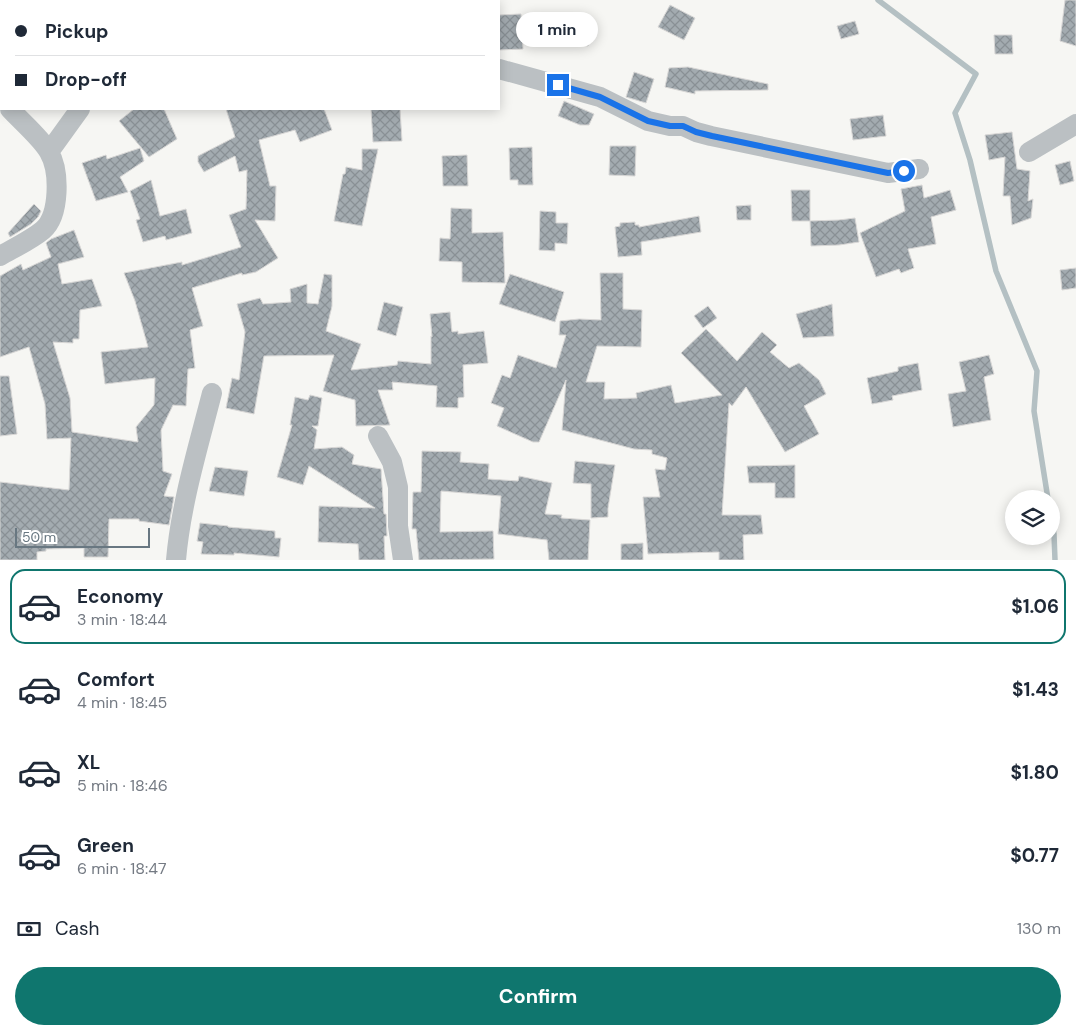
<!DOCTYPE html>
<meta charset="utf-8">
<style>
body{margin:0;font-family:"DM Sans",sans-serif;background:#f6f6f7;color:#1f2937;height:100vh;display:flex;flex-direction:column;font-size:19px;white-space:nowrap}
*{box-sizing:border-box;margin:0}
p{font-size:16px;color:#747a83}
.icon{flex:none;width:28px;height:28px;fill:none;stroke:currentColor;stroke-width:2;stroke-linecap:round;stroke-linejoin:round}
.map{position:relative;height:560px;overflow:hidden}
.side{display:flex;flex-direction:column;background:#fff;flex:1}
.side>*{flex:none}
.top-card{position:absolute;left:0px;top:0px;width:500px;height:110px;box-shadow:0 2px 12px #0003;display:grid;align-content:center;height:110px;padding:0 15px;background:#fff}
.fabs{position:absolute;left:1005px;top:490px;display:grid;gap:10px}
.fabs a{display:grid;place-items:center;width:55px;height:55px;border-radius:50%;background:#fff;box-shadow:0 2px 12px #0003;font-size:25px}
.scale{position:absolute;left:15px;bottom:12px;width:135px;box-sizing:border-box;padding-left:5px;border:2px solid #687781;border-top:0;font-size:14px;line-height:18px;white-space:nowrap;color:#687781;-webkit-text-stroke:4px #fff;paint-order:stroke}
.end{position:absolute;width:22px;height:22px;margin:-11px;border:6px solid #1a73e8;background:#fff;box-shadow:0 0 0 2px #fff}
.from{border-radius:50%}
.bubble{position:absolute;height:35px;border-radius:18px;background:#fff;box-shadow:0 2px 12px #0003;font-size:16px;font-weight:700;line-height:35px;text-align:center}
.top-card b{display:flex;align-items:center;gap:18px;height:48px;font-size:19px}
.top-card b+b{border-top:1px solid #e0e1e3}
.top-card i{width:12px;height:12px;background:#1f2937}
ul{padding:9px 0 0;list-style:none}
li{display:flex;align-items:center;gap:15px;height:75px;margin:0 10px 8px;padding:0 5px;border:2px solid transparent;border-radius:15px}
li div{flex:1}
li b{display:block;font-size:19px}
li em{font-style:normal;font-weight:700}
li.current{border-color:#0f766e}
li>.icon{width:45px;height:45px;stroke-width:1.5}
.pay{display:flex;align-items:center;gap:12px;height:55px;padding:0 15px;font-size:19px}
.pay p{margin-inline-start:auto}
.primary-button{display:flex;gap:10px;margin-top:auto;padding:10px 15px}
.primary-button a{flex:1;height:58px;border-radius:30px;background:#0f766e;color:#fff;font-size:20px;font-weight:700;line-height:58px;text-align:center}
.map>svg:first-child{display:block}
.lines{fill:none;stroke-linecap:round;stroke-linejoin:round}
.stream{stroke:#b4c0c3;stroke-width:5.5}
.building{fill:url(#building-cross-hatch);stroke:#d8d7d6}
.minor{stroke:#bbc0c3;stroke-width:20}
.route{stroke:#1a73e8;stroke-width:6}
</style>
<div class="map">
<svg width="1076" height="560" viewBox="0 0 1076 560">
<defs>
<pattern id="building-cross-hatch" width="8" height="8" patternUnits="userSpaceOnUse" patternTransform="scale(1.25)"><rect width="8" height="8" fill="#a3abb0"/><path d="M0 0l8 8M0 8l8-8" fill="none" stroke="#899095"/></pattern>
</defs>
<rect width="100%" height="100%" fill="#f6f6f3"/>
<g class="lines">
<path class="stream" d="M878,0L976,74L955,113L970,160L996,271L1037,371L1034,411L1048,499
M1051,517L1054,534L1055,560"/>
</g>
<path class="building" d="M1065,0H1076V46L1060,41Z
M670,5L695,18L684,40L658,27Z
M521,14L523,49L499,50V15Z
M855,21L859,34L841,39L837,26Z
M571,26L592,32L588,46L567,41Z
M994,35H1012L1013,54H995Z
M688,67L768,84V90L695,91V94L665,87L669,68Z
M634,72L654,79L646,103L626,97Z
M564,101L594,114L589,125H580L558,116Z
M134,109H164L177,139L149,157L119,121Z
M226,109H324L332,130L300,142L295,130L259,140L270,186H276L275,221L255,220L278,258L256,272L242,275V273L192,288L203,326L190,330L195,368L188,369L186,406L173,405L161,430L163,471L172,474L164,496L174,497L169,525L139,521V519H109L108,557H84V548L46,549V551L37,552V560H0V482L69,490L71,438L47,439L45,404L29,347L0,357V276L21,264L23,270L51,257L46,243L51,239L74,230L84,257L58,264L62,284L92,279L102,306L80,310L79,339H73V343L53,342L70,398L72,432L138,442L136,427L154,405L155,378L105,384L101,352L148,347L135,301L124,273L182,262V265L241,247L229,215L246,209L247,170L239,172L235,156L204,172L198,162V156L235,137Z
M371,109H400L402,141L373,142Z
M883,115L886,136L853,140L850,119Z
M1012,132L1017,169L1030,171L1028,201L1033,199L1031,218L1012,225L1010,196H1003L1005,157L989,160L985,135Z
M610,146H636L635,176L609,175Z
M532,147L533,185H518V180H510L509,148Z
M140,148L144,161L120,177L128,192L96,201L82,163L106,155L107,159Z
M362,149H378L362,226L334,221L343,174H345L346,167L362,170Z
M467,155L468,186H443L442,156Z
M1070,161L1074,181L1060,185L1055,165Z
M151,180L160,216L186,209L192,233L166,240L165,236L143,242L136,220L140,219L130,191Z
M922,185L924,198L950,190L956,210L931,217L936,244L908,249L914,268L901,273L899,269L876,277L860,233L905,211L901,189Z
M791,190H810V221H792Z
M34,204L41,211L38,217L31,224L10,237L8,233Z
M751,205V220H737L736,206Z
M451,208L472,209V233L503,232L505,283L462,282V262L439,261L440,238L450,239Z
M540,211L556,212V223H568L567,244L555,243V251L539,250Z
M699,216L701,232L641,242L642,255L618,257L615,227L620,226V223L635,222V225H639V227Z
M855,218L859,242L839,245L811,246L810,221L839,220Z
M1076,268V288L1062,290L1060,270Z
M600,273H623V309L642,310L641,347L597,346L586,382H605L604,399L637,398L636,393L671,385L675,403L722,395L681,353L706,329L737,361L762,332L777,345L770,352L789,368L799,363L819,380L826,394L804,406L819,434L785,452L746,387L732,406L729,403L722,515H761L763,534L743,535L744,560H719V552L648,554L643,497H660L655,469L665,470L667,458L652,454V450L634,449L562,430L566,380L539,442H533L497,426L504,408L491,403L502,375L510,378L518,355L556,368L566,335H559L560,321L579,319L601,320Z
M324,274L332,275V306L326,331L361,344L351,370L397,365L398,361L431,364V336L432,337L430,314L450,312L452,332L458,331V334L484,331L488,363L463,365L464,397L458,398V408L436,407L437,386L392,382L393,390H378L390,425L356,426L355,400L323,391L334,355L264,356L254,414L226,408L232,378L239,380L245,332L237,304L260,298L263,304L291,302L290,289L307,284V303L318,304Z
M510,274L564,292L555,322L499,304Z
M384,302L403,307L396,336L377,330Z
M832,304L834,336L803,338L796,314Z
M708,306L717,318L703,328L694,316Z
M989,355L994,374L984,377L991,420L953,427L948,394L966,391L959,362Z
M918,363L922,390L892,396L893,400L872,404L867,378L898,371V367Z
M0,376H9L17,434L0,436Z
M310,395L322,398L318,426H312L317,430L314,449L342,447L354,455L352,464L381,469L384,514H386L387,536H384L385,560H359L358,544L318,542L319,506L375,508L309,466L303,485L277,477L292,425H290L295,397L308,400Z
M422,451L461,452L460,462L489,464L488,479L518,481L519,476L552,483L545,514L562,515L561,518L590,520L588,560H549L547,540L498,534L501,496L441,491L440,532L493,531L494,559L419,560L416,529H412L413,492H421Z
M575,461L615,465L608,508V517L591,518V484L573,483Z
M795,465V498H775V483H749L747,466Z
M215,467L248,471L244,496L209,491Z
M200,523L228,526V527L275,531V538H281L279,557L234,553V555L201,554L203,542L197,541Z
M643,543V560H621V544Z"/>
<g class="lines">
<path class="minor" d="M136,1L137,0
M479,1V0
M499,69L600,97L648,121L670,126H683L696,132L711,136L888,173L919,169
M49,152L80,109
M1029,152L1076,124
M0,256C14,248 31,240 43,230C60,215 60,171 49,152C42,139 21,121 10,109
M378,436L392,462L398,487V526L403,560
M176,560C181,503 198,448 212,393"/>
</g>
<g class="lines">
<path class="route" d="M558,85L600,97L648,121L670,126H683L696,132L712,136L888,173L904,171"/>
</g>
</svg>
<div class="fabs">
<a><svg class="icon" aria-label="layers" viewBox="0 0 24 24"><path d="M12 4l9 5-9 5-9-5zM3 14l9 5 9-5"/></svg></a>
</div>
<div class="scale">50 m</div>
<i class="end from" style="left:904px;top:171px"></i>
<i class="end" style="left:558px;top:85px"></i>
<div class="bubble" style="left:516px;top:12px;width:82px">1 min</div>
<div class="top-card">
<b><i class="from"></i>Pickup</b>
<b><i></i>Drop-off</b>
</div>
</div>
<section class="side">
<ul>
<li class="current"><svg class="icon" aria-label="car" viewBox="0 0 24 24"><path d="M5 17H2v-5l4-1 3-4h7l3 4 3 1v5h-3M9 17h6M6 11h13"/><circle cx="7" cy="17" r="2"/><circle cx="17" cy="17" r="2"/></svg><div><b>Economy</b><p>3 min · 18:44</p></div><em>$1.06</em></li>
<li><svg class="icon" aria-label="car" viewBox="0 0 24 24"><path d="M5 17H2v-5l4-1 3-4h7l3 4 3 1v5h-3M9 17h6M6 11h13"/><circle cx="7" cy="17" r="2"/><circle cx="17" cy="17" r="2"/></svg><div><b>Comfort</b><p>4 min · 18:45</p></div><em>$1.43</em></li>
<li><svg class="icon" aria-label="car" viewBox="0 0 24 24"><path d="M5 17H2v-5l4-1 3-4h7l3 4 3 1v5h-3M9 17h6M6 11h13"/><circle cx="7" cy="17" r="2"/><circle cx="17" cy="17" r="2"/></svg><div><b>XL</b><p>5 min · 18:46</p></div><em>$1.80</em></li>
<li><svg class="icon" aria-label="car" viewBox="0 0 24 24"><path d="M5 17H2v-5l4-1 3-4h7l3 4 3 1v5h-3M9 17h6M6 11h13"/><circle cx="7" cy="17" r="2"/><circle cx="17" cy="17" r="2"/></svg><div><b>Green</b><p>6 min · 18:47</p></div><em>$0.77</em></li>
</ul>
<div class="pay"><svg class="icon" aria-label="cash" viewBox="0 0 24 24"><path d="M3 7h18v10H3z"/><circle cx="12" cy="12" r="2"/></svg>Cash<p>130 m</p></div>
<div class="primary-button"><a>Confirm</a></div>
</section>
